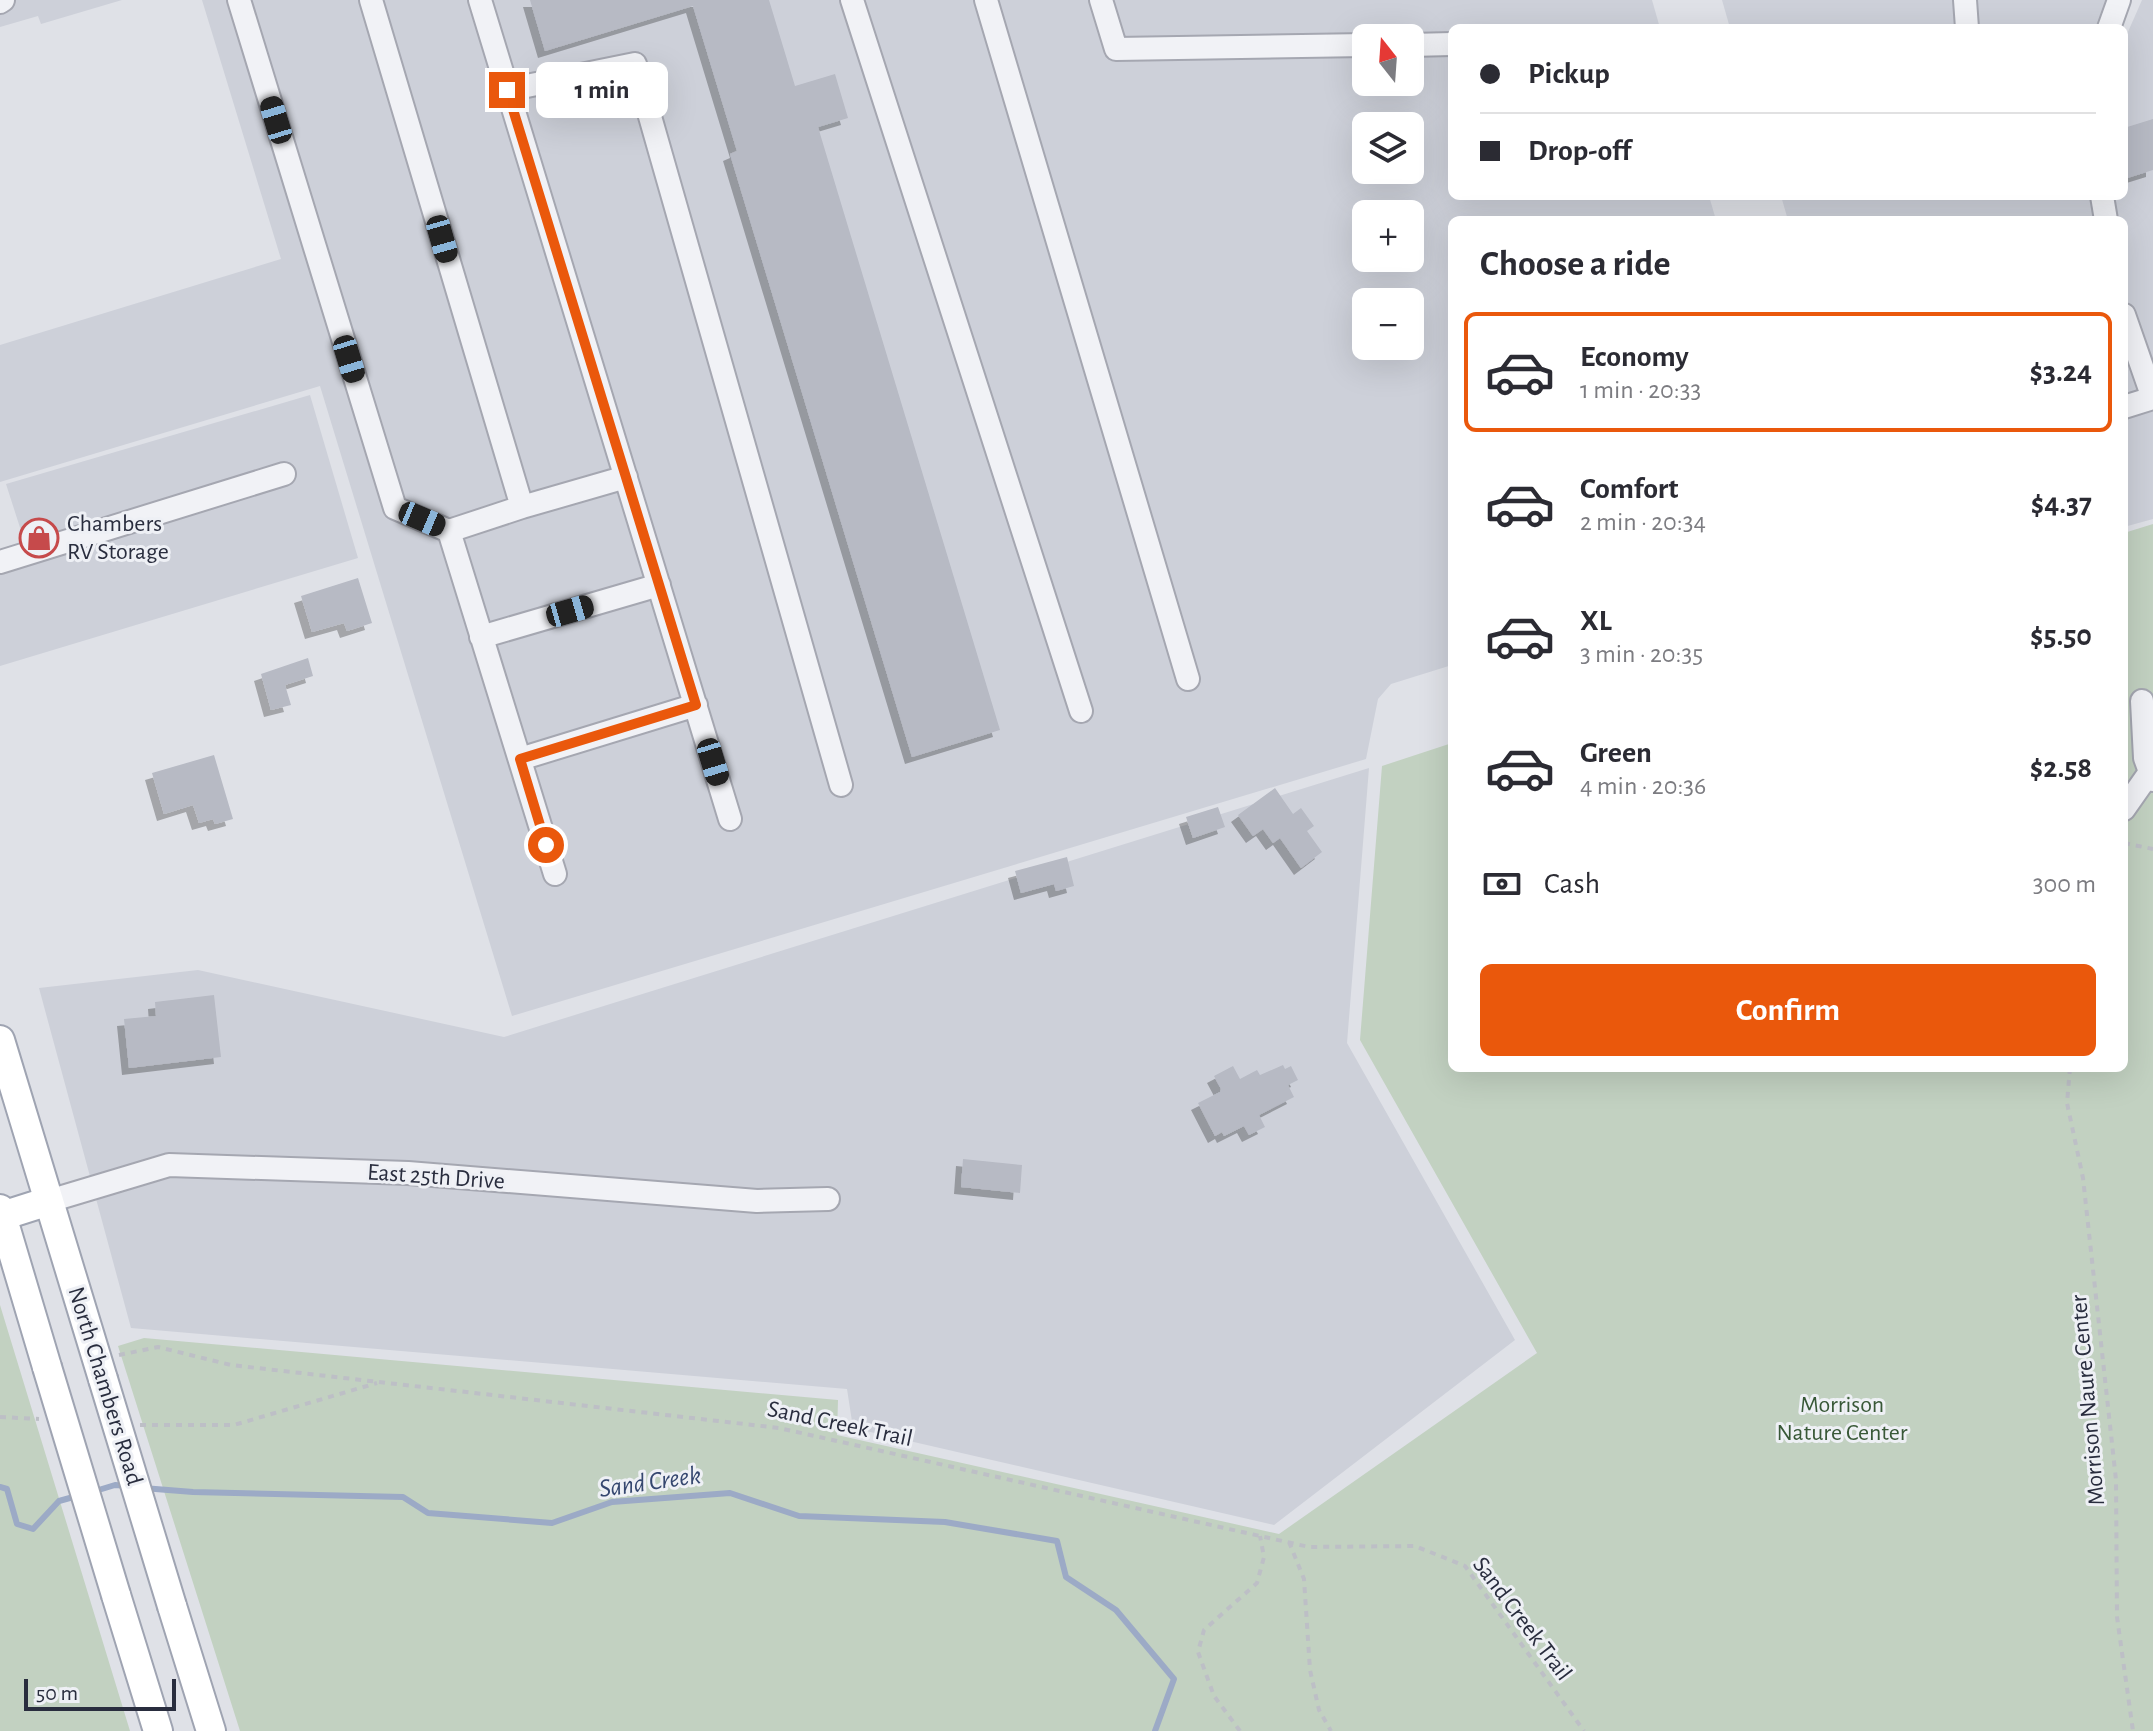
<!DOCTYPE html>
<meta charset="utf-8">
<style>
body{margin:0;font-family:"Alegreya Sans",sans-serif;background:#f7f7f7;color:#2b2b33;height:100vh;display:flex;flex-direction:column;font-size:30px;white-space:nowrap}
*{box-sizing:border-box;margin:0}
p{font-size:26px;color:#7c7c81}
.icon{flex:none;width:44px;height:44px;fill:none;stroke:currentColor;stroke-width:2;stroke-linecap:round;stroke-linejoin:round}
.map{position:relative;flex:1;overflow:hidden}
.panel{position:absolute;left:1448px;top:216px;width:680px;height:856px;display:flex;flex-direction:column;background:#fff;border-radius:12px;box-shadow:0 8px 32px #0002}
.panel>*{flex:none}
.guide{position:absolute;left:1448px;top:24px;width:680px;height:176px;border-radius:12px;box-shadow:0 8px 32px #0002;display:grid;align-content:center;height:176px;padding:0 32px;background:#fff}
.needle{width:52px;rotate:343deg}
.controls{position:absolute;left:1352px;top:24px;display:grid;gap:16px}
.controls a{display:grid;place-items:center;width:72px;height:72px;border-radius:12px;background:#fff;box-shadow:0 8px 32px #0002;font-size:40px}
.scale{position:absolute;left:24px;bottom:20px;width:152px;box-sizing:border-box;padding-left:8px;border:4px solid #292d3e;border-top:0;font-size:22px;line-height:28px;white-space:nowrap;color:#292d3e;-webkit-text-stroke:6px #eef0f5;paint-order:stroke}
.end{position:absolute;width:36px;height:36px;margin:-18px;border:10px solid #ea580c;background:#fff;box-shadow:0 0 0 4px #fff}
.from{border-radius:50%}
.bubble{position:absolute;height:56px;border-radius:12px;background:#fff;box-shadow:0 8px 32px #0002;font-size:26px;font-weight:600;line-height:56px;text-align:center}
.car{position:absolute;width:24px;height:48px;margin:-24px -12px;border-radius:10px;box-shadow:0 0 6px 2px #0007;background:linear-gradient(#222 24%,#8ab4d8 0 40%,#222 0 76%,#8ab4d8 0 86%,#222 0)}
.guide b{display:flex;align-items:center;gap:28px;height:76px;font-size:30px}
.guide b+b{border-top:2px solid #e1e1e2}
.guide i{width:20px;height:20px;background:#2b2b33}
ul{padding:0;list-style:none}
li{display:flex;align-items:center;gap:24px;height:120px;margin:0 16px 12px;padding:0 16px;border:4px solid transparent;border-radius:12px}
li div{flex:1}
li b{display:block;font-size:30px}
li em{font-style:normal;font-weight:600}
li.on{border-color:#ea580c}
li>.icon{width:72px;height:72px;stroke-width:1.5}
h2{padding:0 32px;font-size:36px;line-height:96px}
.pay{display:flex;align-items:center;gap:20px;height:88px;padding:0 32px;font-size:30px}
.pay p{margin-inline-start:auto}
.button{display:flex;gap:16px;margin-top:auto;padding:16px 32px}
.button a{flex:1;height:92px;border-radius:12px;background:#ea580c;color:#fff;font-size:32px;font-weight:600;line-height:92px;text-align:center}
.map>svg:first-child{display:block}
.built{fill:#cdd0d9;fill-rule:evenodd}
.green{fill:#c2d1c1}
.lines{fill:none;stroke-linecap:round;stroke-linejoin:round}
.stream{stroke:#9caac6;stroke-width:6}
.building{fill:#b7bac4;filter:url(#shadow)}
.minor-casing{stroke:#a5a7b1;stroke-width:26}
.major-casing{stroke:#9fa4b2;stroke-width:32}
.path{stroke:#bdbfc6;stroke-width:4;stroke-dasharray:6 6;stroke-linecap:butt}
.minor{stroke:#f1f2f6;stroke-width:22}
.major{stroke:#fff;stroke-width:28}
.major-bridge-casing{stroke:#9fa4b2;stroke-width:32;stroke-linecap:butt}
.major-bridge{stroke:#fff;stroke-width:28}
.route{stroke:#ea580c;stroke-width:10}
.labels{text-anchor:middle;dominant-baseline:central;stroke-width:6;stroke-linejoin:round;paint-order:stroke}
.poi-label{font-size:24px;fill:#292d3e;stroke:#eef0f5;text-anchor:start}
.street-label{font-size:24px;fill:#292d3e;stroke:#eef0f5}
.park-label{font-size:24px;fill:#385837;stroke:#eef0f5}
.water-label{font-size:26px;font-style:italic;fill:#35476f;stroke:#eef0f5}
</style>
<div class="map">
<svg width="2153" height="1731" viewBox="0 0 2153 1731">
<defs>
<filter id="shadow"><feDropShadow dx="-7" dy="7" stdDeviation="0" flood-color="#0004"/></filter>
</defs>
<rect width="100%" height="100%" fill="#dfe1e7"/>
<path class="built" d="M0,0H122L41,24L38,16L0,27Z
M202,0H1652L1660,28H1452V196H1709L1716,220H1452V665L1391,684L1378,699L1366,759L512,1016L320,386L0,482V345L281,259ZM1366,38H1410V82H1366ZM1366,126H1410V170H1366ZM1366,214H1410V258H1366ZM1366,302H1410V346H1366Z
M1722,0H2106L2097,28H1730Z
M2142,0H2153V519L2124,527V220H1788L1781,196H2089L2091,201L2124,196V41Z
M310,395L358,558L0,666V575L32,565L6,484Z
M1369,768L1347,1043L1515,1340L1274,1525L853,1428L847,1389L131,1328L39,988L198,970L504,1037Z"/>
<path class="green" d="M2153,524V1731H240L118,1346L144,1338L838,1400L837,1435L1279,1534L1537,1353L1360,1040L1382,766L1452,743V1068H2124V533Z
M0,1305L130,1731H0Z"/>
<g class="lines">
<path class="stream" d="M0,1487L7,1489L17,1524L33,1529L59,1501L77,1496
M143,1488L193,1492L403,1497L428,1513L552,1523L612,1502L730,1493L799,1516L945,1522L1057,1541L1066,1577L1116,1610L1174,1679L1155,1731
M92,1492L115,1485L128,1486"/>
</g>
<path class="building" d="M530,0H769L795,86L835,74L848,118L818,127L1000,730L912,757L730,154L737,151L693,6L545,51Z
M2153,119V170L2124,179V128Z
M358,578L372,623L347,631L344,623L312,632L301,596Z
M308,658L313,676L285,685L291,705L271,710L261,674Z
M214,755L233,819L215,824L213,819L199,823L193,805L164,814L152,773Z
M1275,788L1293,814L1301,808L1314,826L1307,831L1322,852L1301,868L1280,838L1273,843L1263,829L1253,836L1238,815Z
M1218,807L1225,827L1193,838L1186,817Z
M1067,857L1074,886L1056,891L1054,884L1021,893L1015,871Z
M214,995L221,1057L129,1068L124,1019L156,1016L155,1002Z
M1283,1065L1285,1069L1291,1066L1298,1080L1288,1085L1294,1097L1259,1115L1265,1127L1249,1135L1244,1126L1224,1136L1222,1132L1215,1136L1198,1103L1220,1092L1221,1089L1214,1076L1233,1066L1240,1079L1257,1070L1260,1075Z
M963,1159L1022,1165L1020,1193L961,1187Z"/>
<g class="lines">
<defs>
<path id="minor" d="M239,0L395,508L449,531L522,507
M371,0L522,507L626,477
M480,0L730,819
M852,0L1081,711
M986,0L1188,679
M1101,0L1116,49L1366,45
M1965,0L1967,28
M0,2L3,0
M2109,28L2119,0
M1410,45L1452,44
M507,90L635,64L841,785
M2102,196L2106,220
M2124,315L2153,398L2124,407
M449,531L555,874
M0,562L284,474
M481,637L659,585
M2142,701L2145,758L2153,780
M520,759L696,705
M2124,809L2150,772
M49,1201L169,1165L408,1173L757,1201L828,1199"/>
<path id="major" d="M0,1040L103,1379
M0,1209L47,1367
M2,1216L49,1201
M116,1595L158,1731
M172,1606L211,1731"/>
</defs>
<use href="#minor" class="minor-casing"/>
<use href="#major" class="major-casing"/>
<path class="path" d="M2124,843L2153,849
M2070,1068L2067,1103L2083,1178L2116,1480L2117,1617L2133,1731
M119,1355L158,1347L231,1365L779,1428L1309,1547L1415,1546L1465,1566L1584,1731
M0,1417L39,1419
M140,1425H234L377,1383
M1289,1542L1304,1579L1310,1670L1319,1710L1331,1731
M1240,1731L1214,1696L1198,1652L1204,1630L1257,1583L1264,1557L1260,1536"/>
<use href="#minor" class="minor"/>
<use href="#major" class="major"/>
<defs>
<path id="major-bridge" d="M47,1367L116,1595
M103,1379L172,1606"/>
</defs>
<use href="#major-bridge" class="major-bridge-casing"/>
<use href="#major-bridge" class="major-bridge"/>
</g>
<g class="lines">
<path class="route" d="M507,90L696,705L520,759L546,845"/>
</g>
<defs>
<symbol id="shop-ring" viewBox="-11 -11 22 22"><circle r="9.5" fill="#eef0f5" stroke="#c64a4b" stroke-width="1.5"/><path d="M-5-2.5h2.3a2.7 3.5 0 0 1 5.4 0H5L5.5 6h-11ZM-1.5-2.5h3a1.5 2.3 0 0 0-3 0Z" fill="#c64a4b"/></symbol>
</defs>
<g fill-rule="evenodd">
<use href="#shop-ring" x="17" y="516" width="44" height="44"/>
</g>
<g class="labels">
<g class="poi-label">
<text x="67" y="524">Chambers<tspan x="67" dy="28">RV Storage</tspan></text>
</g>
<g class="street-label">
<text transform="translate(436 1177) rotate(4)">East 25th Drive</text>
<text transform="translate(105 1386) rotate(73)">North Chambers Road</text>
<text transform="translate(2088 1400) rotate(-95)">Morrison Naure Center</text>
<text transform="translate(840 1424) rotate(12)">Sand Creek Trail</text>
<text transform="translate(1522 1619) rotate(53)">Sand Creek Trail</text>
</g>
<g class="park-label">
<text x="1842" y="1405">Morrison<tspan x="1842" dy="28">Nature Center</tspan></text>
</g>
<g class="water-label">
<text transform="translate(650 1482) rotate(-8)">Sand Creek</text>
</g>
</g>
</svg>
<div class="controls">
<a><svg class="needle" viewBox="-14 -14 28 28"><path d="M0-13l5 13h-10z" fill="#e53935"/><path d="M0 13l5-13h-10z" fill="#7c7c81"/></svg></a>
<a><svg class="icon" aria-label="layers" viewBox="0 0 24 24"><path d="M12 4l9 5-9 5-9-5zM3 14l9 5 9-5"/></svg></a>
<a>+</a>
<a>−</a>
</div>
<div class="scale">50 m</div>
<i class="end from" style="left:546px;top:845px"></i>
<i class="end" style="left:507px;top:90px"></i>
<div class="bubble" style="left:536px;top:62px;width:132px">1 min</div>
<i class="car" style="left:276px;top:120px;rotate:343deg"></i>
<i class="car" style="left:442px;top:239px;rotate:164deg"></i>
<i class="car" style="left:349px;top:359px;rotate:163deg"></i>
<i class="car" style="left:422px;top:519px;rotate:113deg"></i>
<i class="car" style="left:570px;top:611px;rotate:74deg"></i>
<i class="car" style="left:713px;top:762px;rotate:163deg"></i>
<div class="guide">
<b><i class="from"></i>Pickup</b>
<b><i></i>Drop-off</b>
</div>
<section class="panel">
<h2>Choose a ride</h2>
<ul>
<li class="on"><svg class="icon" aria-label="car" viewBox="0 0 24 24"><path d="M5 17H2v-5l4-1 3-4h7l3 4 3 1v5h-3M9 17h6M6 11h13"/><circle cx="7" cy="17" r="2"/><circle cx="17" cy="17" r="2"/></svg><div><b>Economy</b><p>1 min · 20:33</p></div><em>$3.24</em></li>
<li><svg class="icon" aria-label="car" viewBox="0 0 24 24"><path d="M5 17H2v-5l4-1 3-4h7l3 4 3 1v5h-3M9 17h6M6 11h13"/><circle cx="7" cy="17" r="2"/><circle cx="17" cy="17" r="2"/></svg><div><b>Comfort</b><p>2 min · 20:34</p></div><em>$4.37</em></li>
<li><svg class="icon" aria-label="car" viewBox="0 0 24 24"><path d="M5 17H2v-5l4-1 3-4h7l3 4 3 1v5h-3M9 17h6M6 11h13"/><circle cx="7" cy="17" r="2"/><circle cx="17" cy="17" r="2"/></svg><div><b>XL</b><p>3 min · 20:35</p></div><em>$5.50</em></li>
<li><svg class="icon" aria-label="car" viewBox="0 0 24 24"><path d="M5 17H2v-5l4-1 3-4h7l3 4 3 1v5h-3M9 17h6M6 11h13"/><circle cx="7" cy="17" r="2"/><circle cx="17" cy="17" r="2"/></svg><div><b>Green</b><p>4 min · 20:36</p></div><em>$2.58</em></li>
</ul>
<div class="pay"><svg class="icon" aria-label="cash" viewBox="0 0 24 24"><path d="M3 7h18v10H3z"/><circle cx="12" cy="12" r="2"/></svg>Cash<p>300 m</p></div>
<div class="button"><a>Confirm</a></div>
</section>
</div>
